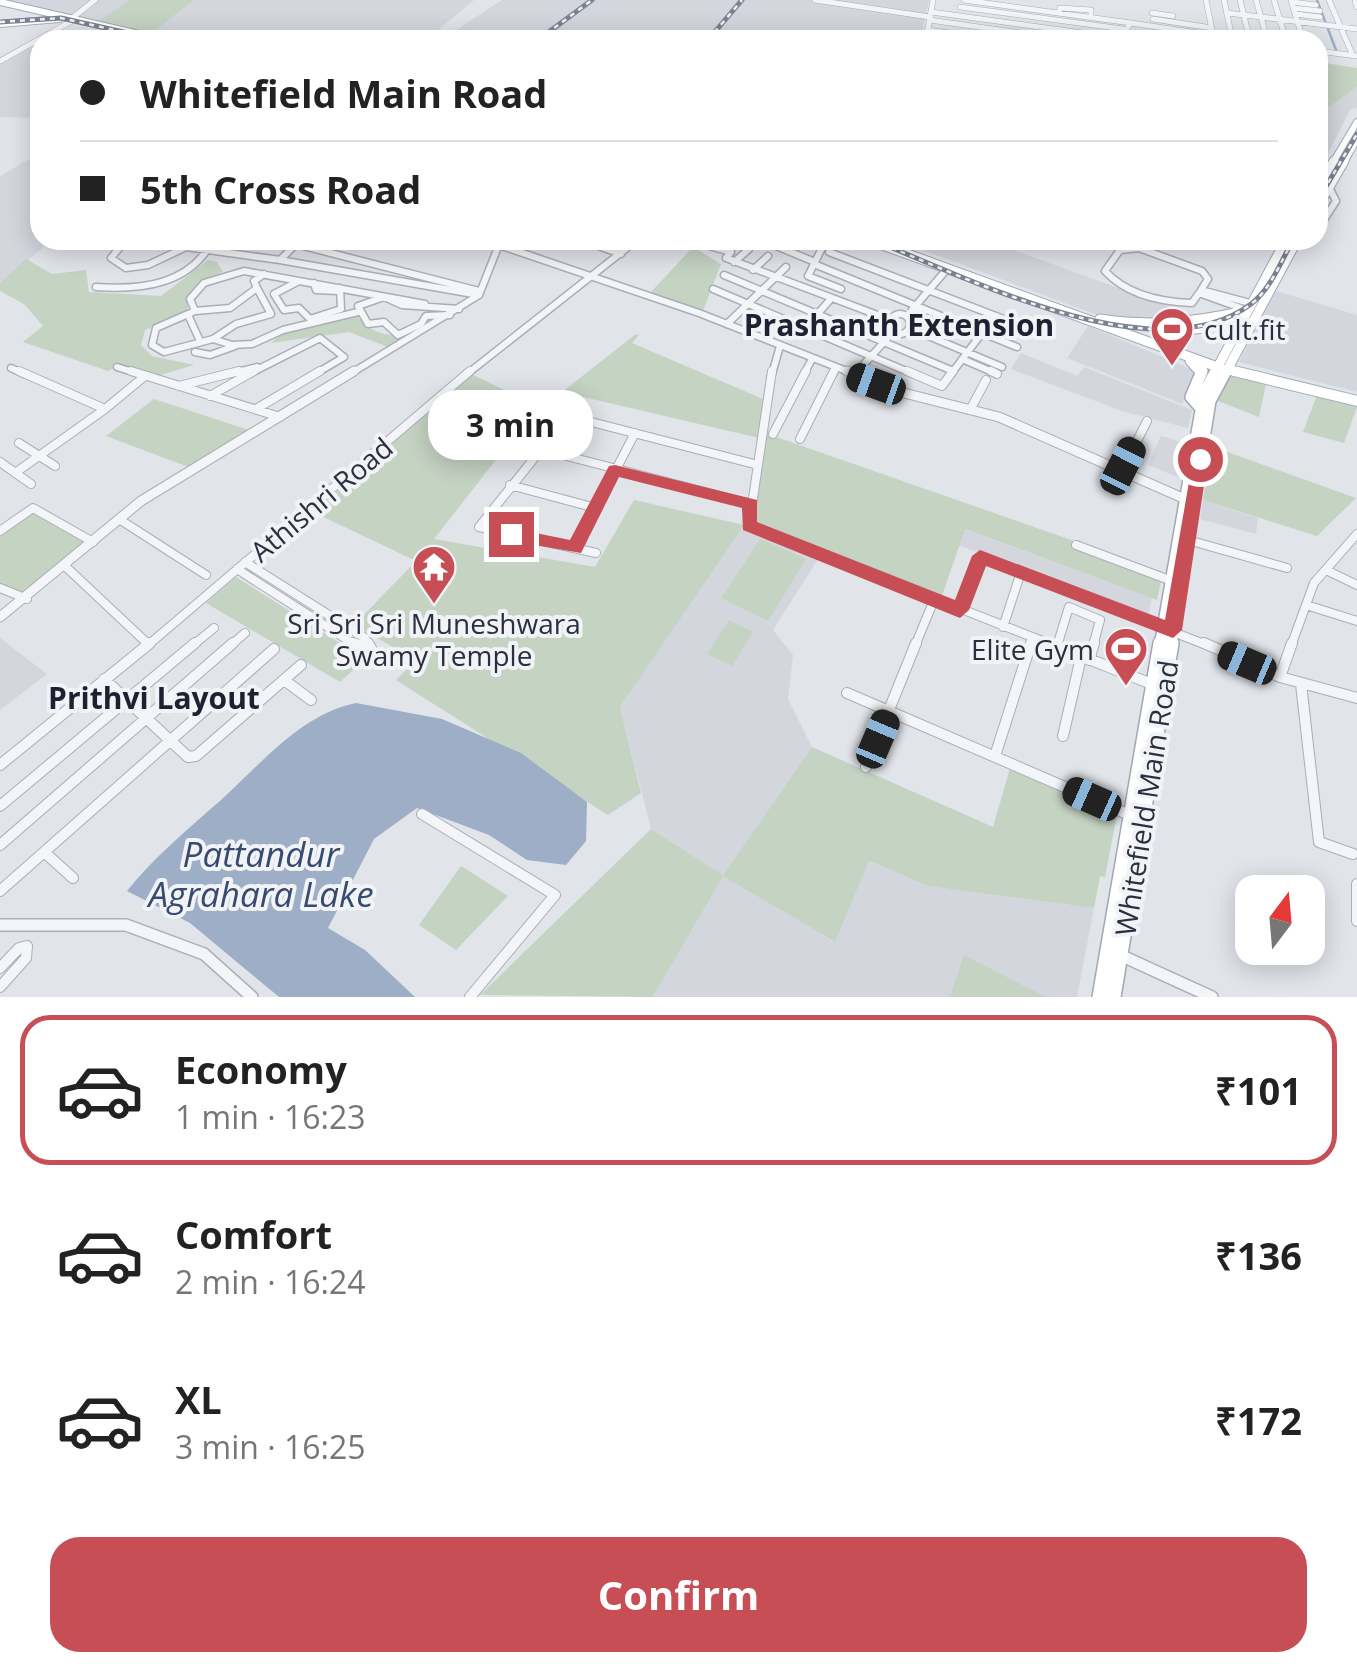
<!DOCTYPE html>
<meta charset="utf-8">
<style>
body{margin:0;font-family:"Open Sans",sans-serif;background:#f6f6f6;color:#222;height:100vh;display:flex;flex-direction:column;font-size:38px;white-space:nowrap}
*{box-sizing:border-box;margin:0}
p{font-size:32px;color:#767676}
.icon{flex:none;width:55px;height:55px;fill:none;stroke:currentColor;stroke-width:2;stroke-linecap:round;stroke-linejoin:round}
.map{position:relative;height:997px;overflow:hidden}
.details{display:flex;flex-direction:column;background:#fff;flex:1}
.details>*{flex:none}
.hud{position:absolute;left:30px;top:30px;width:1298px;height:220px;border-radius:30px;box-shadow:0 5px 25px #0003;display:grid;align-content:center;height:220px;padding:0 50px;background:#fff}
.needle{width:65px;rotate:16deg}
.buttons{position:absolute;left:1235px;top:875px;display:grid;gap:20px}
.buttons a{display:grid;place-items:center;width:90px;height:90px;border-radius:20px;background:#fff;box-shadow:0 5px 25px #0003;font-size:50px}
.end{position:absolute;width:45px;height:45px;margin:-22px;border:12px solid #c74e54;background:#fff;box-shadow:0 0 0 5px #fff}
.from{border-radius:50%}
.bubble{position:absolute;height:70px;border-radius:30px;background:#fff;box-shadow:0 5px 25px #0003;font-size:32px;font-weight:700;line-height:70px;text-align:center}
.car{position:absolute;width:30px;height:60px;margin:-30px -15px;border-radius:12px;box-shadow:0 0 8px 2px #0007;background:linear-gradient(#222 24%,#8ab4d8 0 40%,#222 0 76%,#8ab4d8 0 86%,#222 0)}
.hud b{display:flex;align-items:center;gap:35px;height:95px;font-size:38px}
.hud b+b{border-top:2px solid #e0e0e0}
.hud i{width:25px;height:25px;background:#222}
ul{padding:18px 0 0;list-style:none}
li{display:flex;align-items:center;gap:30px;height:150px;margin:0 20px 15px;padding:0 30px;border:5px solid transparent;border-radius:30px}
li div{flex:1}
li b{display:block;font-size:38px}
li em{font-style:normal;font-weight:700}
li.selected{border-color:#c74e54}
li>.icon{width:90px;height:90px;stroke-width:1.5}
.button{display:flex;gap:20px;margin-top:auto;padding:20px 50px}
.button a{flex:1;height:115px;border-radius:30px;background:#c74e54;color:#fff;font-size:40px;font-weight:700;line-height:115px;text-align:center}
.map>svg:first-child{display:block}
.built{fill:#d4d6de}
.green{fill:#c5d3c3}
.water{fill:#9eaec7}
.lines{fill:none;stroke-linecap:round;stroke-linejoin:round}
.stream{stroke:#9eaec7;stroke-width:2.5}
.minor-far3-casing{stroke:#aaaeb6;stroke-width:6}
.minor-far2-casing{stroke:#aaaeb6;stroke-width:9}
.minor-far1-casing{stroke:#aaaeb6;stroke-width:10}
.minor-casing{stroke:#aaaeb6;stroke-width:12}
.tertiary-far3-casing{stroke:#aaaeb6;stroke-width:6}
.tertiary-far2-casing{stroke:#aaaeb6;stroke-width:9}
.tertiary-far1-casing{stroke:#aaaeb6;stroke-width:11}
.tertiary-casing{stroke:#aaaeb6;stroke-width:14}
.secondary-far2-casing{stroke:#aaaeb6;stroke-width:8}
.secondary-far1-casing{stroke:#aaaeb6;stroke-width:10}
.secondary-casing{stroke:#aaaeb6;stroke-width:12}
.primary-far3-casing{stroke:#a1a7b4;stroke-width:8}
.primary-far2-casing{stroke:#a1a7b4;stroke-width:11}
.primary-far1-casing{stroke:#a1a7b4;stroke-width:14}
.primary-casing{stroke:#a1a7b4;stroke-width:18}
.minor-far3{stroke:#f4f5f8;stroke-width:5}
.minor-far2{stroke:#f4f5f8;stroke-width:6}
.minor-far1{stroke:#f4f5f8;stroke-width:8}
.minor{stroke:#f4f5f8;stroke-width:10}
.tertiary-far3{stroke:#f4f5f8;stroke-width:5}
.tertiary-far2{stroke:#f4f5f8;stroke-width:6}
.tertiary-far1{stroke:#f4f5f8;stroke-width:9}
.tertiary{stroke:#f4f5f8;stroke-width:11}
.secondary-far2{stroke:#fff;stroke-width:6}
.secondary-far1{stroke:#fff;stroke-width:8}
.secondary{stroke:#fff;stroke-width:10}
.primary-far3{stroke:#fff;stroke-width:6}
.primary-far2{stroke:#fff;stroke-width:9}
.primary-far1{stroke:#fff;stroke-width:11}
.primary{stroke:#fff;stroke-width:15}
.rail-casing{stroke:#7c8292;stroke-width:5}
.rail{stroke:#f1f3f7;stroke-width:2.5;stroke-dasharray:5;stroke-linecap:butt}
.route{fill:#c74e54}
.labels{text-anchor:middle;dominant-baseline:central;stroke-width:8;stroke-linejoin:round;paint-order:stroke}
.poi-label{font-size:28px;fill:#2b3040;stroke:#f1f3f7;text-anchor:start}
.street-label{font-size:28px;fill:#2b3040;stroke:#f1f3f7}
.neighbourhood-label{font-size:30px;font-weight:bold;fill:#1d2131;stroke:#f1f3f7}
.near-water-label{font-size:35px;font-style:italic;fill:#374b72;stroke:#f1f3f7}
</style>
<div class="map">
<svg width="1357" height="997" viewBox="0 0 1357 997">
<rect width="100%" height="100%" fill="#e1e4e9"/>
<path class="built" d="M2,0H474L426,40H177Z
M502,0H929L920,40H441Z
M40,40V118L0,117V63Z
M1357,87V107L1350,110L1318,173V115Z
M40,153V240H52L0,283V176Z
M896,240H986L1201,318L1168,323L1094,314Z
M1276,291L1357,315V392L1239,362Z
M1088,326L1196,371L1182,404L1067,358Z
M1021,353L1077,376L1084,367L1192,410L1188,428L1125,412L1011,369Z
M1161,436L1186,443L1180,478L1148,465Z
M1203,500L1258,518L1256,534L1200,519Z
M740,528L818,559L773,630L793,655L788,699L812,747L723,875L834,942L868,861L928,886L1094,908L1077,997H653L723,875L651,829L620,707Z
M964,529L1152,598L1148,616L958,545Z
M0,638L47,674L0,710Z"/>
<path class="green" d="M130,0H194L149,35L97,22Z
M1318,62L1357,68V87L1318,115Z
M693,247L721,264L703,311L650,293Z
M26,259L52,274L86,270L89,292L161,296L208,260L217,262L223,272C195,282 190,286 187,313L145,330L141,345L152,356L194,365L157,376L120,365L108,371L23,342L43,326L24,304L0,291V283Z
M356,315C371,333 387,339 413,332L393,349L349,332L271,343L283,332Z
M636,334L639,335L632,343L763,399L759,438L562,392Z
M471,374L538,406L434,539L595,567L634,500L744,525L620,707L641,793L608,815L396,680L416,660L354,625L416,561L313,512Z
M1230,375L1266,384L1259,417L1218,401Z
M1317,395L1357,407L1344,443L1303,432Z
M154,399L252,431L191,468L106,436Z
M765,433L1163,572L1157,600L965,529L942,596L753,521Z
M1211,446L1356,498L1317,536L1203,500Z
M30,511L88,544L27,596L0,584V534Z
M760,539L806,559L768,621L721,598Z
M236,577L365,659L340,682L206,603Z
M729,620L753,632L732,666L707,654Z
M812,747L993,827L1010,768L1117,814L1105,877L1100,876L1094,908L928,886L869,861L835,942L723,876L653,997L480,995L651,829L723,875Z
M461,866L508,896L456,950L419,925Z
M964,955L1046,997H950Z"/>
<path class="water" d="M356,703L442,719L521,753L587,802L586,841L566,865L527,860L489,835L417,808L374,839L328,928L365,950L415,997H279L190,923L127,891C155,856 187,830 221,800C261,764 301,714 356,703Z"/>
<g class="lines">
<path class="stream" d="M1317,0L1336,50"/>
<defs>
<path id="minor-far3" d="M815,0L930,17
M964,0L1131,23
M1206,0L1212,30
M1224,0L1232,38
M1240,0L1250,40
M1256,0L1261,17L1357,29
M1274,0L1286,40
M1291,0L1303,40
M1329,0L1353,56
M1292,2L1316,5
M1355,2L1357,7
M960,7L1123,29
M1293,8L1320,11
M931,12L1119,38
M1059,13L1060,8L1091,10V17
M1152,13L1173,16
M1227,13L1261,17L1267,40
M1295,14L1320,17
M71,19L95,0
M1153,19L1212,28
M929,20L1071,40
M927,30L1002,40
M926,35L953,39"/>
<path id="minor-far2" d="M1318,229L1336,201L1329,187
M126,240L111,258L126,268L148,265L186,247L280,260
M280,240L479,291
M581,240L621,254
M688,240L731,252L726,258L888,319
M826,240L808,276L841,289
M769,243L815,262
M296,244L280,260L479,295
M829,252L1035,331
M734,262L749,249
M814,264L1017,347
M753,270L768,256
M264,274L254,281L257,288L230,308L195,311L156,328L152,345L164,352L213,339L232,345L252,344L283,330L358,312
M724,275L953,371
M299,281L274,294L284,310L299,308L310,319L341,309L340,288
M314,283L316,290L338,291
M96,287C142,290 190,285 213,240
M713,289L913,374
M912,310L947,269
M1246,310L1199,293L1192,303C1161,302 1127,295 1105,271L1120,250L1139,248L1202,271L1208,279L1201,290L1250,303
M195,311L190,299L204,283L244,271L425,304
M890 324a10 10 0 1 1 20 0a10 10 0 1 1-20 0Z
M450,315L426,316L421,324L398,335L384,322L368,324L358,306L384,297L402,305L459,309
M189,317L200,341
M727,324L786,267
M805,328L829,301
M912,329L1002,367
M213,339L236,324L271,314L257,288
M195,352L210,355L235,346
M962,359L997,374
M117,367L139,374
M11,368L24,374
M229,374L257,367
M249,374L320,338L344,357L315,374
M467,374L637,240
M772,374L780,346
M804,374L812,359
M833,374L835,369
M855,374L894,331
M951,374L995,316"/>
<path id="minor-far1" d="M19,371L105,409L145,376
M131,371L280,417
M772,371L749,525L1055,646
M907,371L942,386L953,371
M991,371L997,374
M853,376L857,371
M179,386L239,371
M210,396L254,371
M256,409L320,371
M970,410L986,380
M773,434L806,371
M800,439L834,371
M19,443L55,466
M540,449L751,504
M0,462L31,484
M1122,471L1147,421
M15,473L105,409
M510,485L596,508
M119,519L206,575
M0,531L33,508L93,542
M1188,540L1287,568
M1076,545L1172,581
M575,548L635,433
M596,553L479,527L568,416L758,465
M245,562L365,638L370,646
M65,566L148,644
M237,569L357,646
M1326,570L1357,585
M0,588L27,599
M1306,605L1357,621
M960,610L980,557L1209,646
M1003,627L1021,572
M147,646L470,371
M192,646L214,628
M230,646L245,633
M915,646L934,600
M1030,646L1033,638
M1057,646L1069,607L1100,620L1093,646
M1291,646L1314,583L1357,534"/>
<path id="minor" d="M353,643L371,648
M368,643L371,648
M1049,643L1154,685
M1204,643L1280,677L1357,698
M1089,660L1094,643
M1280,677L1292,643
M104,679L188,757L196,756L301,665
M284,680L311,700
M1301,684L1319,842L1353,854
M847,693L1132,816
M1063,736L1081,657
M995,756L1031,643
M0,765L150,643
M866,767L916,643
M0,806L195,643
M422,814L555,895L470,997
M0,845L233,643
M44,852L73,878
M1357,884V921
M0,891L274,649
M0,968L19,948L27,946L26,958L0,987"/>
<path id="tertiary-far3" d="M926,40L933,0
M1118,40L1131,23L1244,40
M1318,51L1357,56
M0,61L70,22"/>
<path id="tertiary-far2" d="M499,245L699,313L854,374
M350,374L479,295L500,242"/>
<path id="tertiary-far1" d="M847,371L900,392L999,417L1185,499
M0,617L141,501L354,371"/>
<path id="tertiary" d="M0,925H126L204,954L252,997
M1120,955L1212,997"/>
<path id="secondary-far2" d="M0,24L59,19"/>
<path id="secondary-far1" d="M1224,369L1244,374"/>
<path id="secondary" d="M1234,371L1357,401"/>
<path id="primary-far3" d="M0,2L165,40
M1332,164L1357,122
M1343,164L1357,139"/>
<path id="primary-far2" d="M1318,188L1334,161
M1318,206L1344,161
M869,240L1220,368
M1100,319C1152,327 1194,322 1245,311
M1160,333L1204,328L1239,316
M1190,361L1202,374
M1214,374L1286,240
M1225,374L1297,240"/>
<path id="primary-far1" d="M1200,407L1191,397L1202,371
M1160,646L1204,393L1216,371
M1170,646L1210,401L1226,371"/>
<path id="primary" d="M1100,997L1161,643
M1113,997L1171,643"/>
</defs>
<use href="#minor-far3" class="minor-far3-casing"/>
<use href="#minor-far2" class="minor-far2-casing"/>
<use href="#minor-far1" class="minor-far1-casing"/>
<use href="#minor" class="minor-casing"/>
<use href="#tertiary-far3" class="tertiary-far3-casing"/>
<use href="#tertiary-far2" class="tertiary-far2-casing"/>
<use href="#tertiary-far1" class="tertiary-far1-casing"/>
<use href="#tertiary" class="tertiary-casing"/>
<use href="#secondary-far2" class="secondary-far2-casing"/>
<use href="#secondary-far1" class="secondary-far1-casing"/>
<use href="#secondary" class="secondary-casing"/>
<use href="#primary-far3" class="primary-far3-casing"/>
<use href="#primary-far2" class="primary-far2-casing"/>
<use href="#primary-far1" class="primary-far1-casing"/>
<use href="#primary" class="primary-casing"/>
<use href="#minor-far3" class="minor-far3"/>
<use href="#minor-far2" class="minor-far2"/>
<use href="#minor-far1" class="minor-far1"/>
<use href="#minor" class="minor"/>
<use href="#tertiary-far3" class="tertiary-far3"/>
<use href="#tertiary-far2" class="tertiary-far2"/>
<use href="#tertiary-far1" class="tertiary-far1"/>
<use href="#tertiary" class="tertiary"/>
<use href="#secondary-far2" class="secondary-far2"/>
<use href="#secondary-far1" class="secondary-far1"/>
<use href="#secondary" class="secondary"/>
<use href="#primary-far3" class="primary-far3"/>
<use href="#primary-far2" class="primary-far2"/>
<use href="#primary-far1" class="primary-far1"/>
<use href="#primary" class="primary"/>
<defs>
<path id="rail" d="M0,22L61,18L159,40
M538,40L592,0
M708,40L742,0
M1318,200L1357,134
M873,240C968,278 1157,375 1251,304C1271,289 1281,261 1293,240"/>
</defs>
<use href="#rail" class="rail-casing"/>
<use href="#rail" class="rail"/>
</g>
<path class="route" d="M1200,453L1208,459L1182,630L1173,638L986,566L969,610L960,618L743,530L742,508L619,477L581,553L511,541L503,534L511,528L570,540L609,466L615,465L757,500V522L955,600L972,556L980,550L1165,620L1193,459Z"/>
<defs>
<symbol id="stadium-pin" viewBox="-11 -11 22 30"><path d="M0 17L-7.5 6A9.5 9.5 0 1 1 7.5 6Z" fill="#c74e54" stroke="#f1f3f7"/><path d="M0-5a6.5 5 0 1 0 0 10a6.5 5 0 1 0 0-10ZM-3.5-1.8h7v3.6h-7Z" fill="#fff"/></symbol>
<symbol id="temple-pin" viewBox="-11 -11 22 30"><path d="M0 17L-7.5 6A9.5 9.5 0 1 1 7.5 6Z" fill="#c74e54" stroke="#f1f3f7"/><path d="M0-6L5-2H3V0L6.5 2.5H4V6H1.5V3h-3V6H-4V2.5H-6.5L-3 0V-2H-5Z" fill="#fff"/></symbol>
</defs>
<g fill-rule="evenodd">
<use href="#stadium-pin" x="1147" y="304" width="50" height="68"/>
<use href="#temple-pin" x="409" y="542" width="50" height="68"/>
<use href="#stadium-pin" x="1101" y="624" width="50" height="68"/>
</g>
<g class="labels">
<g class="poi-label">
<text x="1204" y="329">cult.fit</text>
<text x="434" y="623" text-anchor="middle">Sri Sri Sri Muneshwara<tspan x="434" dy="32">Swamy Temple</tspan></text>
<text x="1094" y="649" text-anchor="end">Elite Gym</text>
</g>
<g class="street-label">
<text transform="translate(321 499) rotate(-40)">Athishri Road</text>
<text transform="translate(1146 798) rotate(-81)">Whitefield Main Road</text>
</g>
<g class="neighbourhood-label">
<text x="899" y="324">Prashanth Extension</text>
<text x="154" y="697">Prithvi Layout</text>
</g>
<g class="near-water-label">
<text x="261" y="853">Pattandur<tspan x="261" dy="40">Agrahara Lake</tspan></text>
</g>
</g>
</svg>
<div class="buttons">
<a><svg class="needle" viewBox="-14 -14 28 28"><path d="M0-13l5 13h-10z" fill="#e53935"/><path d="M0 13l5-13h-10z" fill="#767676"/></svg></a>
</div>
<i class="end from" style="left:1200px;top:459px"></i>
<i class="end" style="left:511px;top:534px"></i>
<div class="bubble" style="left:428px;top:390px;width:165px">3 min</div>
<i class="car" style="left:876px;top:384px;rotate:290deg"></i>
<i class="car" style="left:1123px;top:466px;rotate:27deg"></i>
<i class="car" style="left:1247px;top:663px;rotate:293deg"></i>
<i class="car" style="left:878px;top:739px;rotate:23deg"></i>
<i class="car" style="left:1092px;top:799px;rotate:294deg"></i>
<div class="hud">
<b><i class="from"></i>Whitefield Main Road</b>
<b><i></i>5th Cross Road</b>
</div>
</div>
<section class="details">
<ul>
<li class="selected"><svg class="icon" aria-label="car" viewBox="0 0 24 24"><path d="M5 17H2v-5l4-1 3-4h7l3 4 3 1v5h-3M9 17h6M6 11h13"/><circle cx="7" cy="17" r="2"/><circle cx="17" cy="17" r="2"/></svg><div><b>Economy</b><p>1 min · 16:23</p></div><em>₹101</em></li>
<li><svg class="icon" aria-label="car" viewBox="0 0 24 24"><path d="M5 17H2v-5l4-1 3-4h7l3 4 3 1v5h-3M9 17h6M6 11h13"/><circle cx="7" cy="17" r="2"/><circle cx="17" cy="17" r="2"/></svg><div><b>Comfort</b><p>2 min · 16:24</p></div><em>₹136</em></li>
<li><svg class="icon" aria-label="car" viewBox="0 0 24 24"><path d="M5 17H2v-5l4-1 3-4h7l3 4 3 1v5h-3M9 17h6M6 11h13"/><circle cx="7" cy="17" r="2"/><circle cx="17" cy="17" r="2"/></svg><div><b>XL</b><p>3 min · 16:25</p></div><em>₹172</em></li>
</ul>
<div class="button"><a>Confirm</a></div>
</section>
